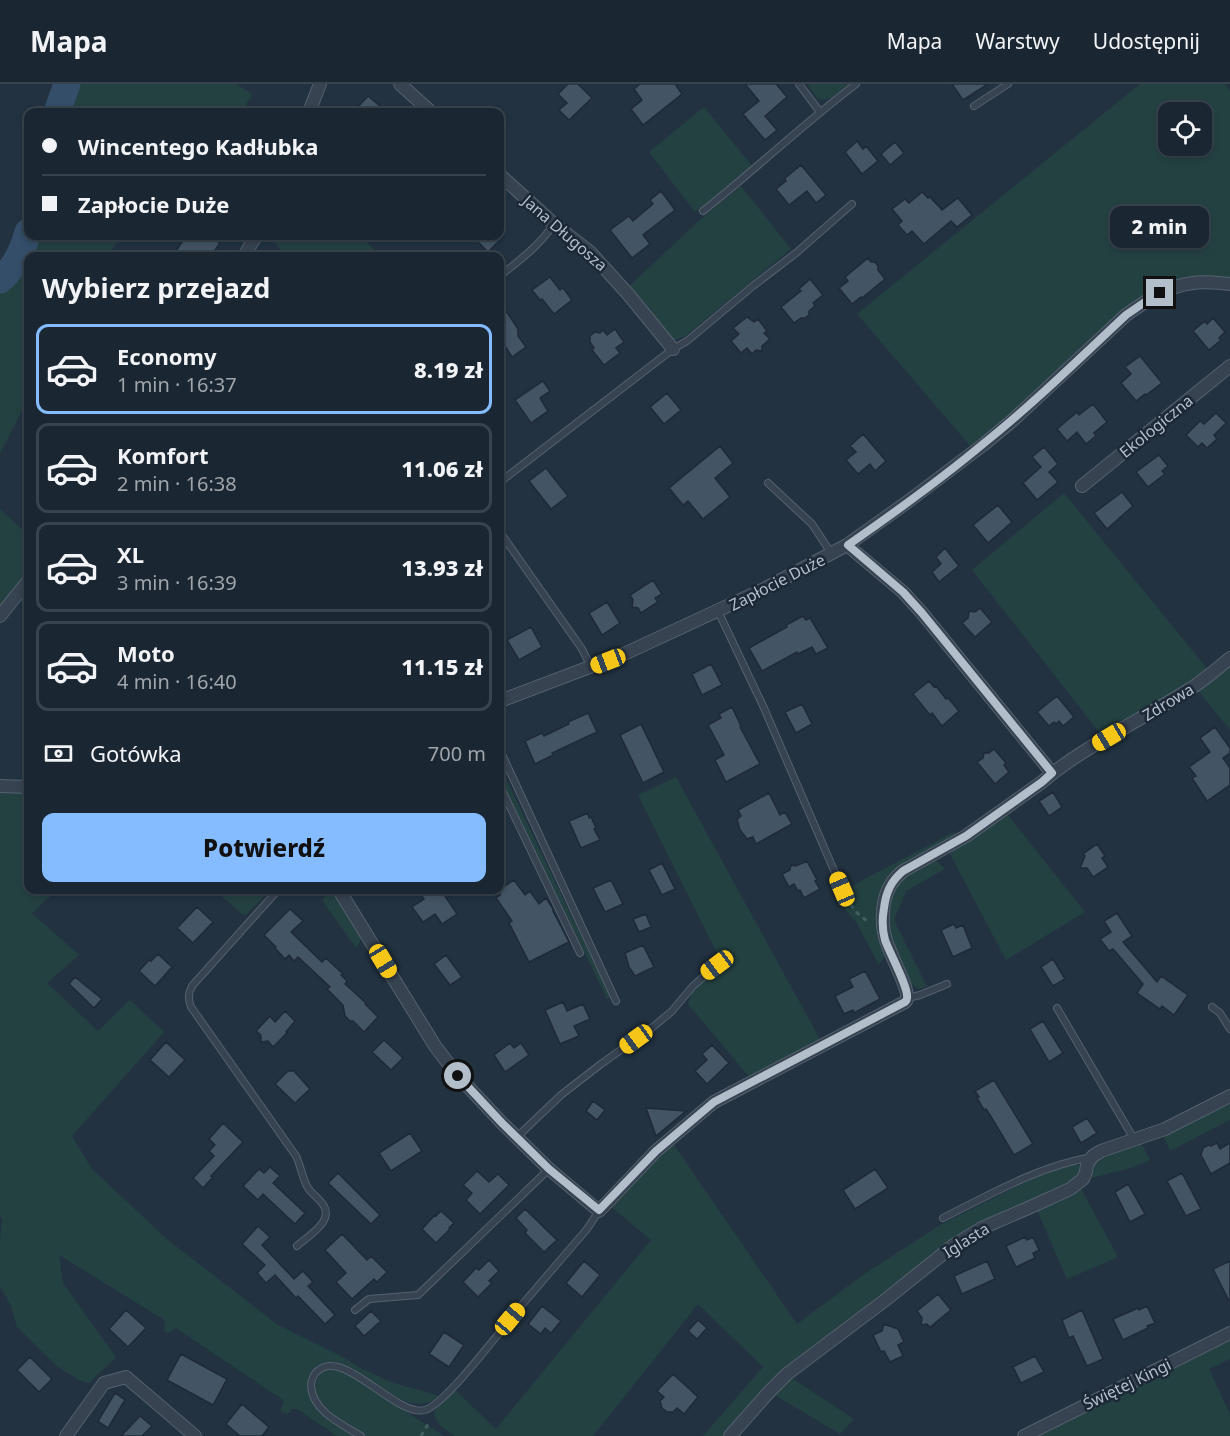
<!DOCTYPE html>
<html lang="pl">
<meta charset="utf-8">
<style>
body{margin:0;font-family:"Noto Sans",sans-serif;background:#232e39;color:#f1f3f6;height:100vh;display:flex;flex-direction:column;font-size:22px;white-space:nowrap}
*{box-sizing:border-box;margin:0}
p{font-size:20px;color:#9fa5ab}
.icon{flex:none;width:33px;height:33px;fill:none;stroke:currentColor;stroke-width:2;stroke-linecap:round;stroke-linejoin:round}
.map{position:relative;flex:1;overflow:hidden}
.panel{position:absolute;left:24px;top:168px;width:480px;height:642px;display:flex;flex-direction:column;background:#1a2631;border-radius:12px;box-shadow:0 3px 9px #0003,0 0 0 2px #38434d}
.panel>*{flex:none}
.top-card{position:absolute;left:24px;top:24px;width:480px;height:132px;border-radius:12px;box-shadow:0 3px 9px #0003,0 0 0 2px #38434d;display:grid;align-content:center;height:132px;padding:0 18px;background:#1a2631}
.buttons{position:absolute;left:1158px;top:18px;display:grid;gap:12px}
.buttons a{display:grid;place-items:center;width:54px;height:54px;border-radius:12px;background:#1a2631;box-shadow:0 3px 9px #0003,0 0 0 2px #38434d;font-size:30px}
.end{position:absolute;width:27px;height:27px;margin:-14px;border:8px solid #b3becb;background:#111;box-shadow:0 0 0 3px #111}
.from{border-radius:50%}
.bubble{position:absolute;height:42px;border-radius:12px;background:#1a2631;box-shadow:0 3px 9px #0003,0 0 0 2px #38434d;font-size:20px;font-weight:800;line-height:42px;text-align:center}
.car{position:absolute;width:18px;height:36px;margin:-18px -9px;border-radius:8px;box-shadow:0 0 4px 2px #0007;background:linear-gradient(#f5c518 24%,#345 0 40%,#f5c518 0 76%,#345 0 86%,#f5c518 0)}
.top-card b{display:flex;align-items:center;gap:21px;height:57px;font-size:22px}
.top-card b+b{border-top:2px solid #38434d}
.top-card i{width:15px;height:15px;background:#f1f3f6}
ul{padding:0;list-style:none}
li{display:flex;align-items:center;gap:18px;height:90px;margin:0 12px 9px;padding:0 6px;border:3px solid #38434d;border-radius:12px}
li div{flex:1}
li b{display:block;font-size:22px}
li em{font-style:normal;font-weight:800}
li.on{border-color:#84bcff}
li>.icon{width:54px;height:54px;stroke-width:1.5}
h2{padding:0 18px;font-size:27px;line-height:72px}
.pay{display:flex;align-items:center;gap:15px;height:66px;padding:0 18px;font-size:22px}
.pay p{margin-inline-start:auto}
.button{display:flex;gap:12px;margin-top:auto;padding:12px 18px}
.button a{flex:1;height:69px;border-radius:12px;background:#84bcff;color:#111;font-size:24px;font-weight:800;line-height:69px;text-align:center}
header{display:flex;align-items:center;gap:36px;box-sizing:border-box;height:84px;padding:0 30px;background:#1a2631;border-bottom:2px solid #38434d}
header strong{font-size:28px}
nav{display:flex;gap:33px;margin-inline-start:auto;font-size:21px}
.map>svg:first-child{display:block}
.green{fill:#244142;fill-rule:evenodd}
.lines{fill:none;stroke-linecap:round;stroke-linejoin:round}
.river{stroke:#344e69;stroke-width:27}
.building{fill:#435465;stroke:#1e2a38;stroke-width:1.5}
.service-casing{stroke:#55616e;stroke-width:8}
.minor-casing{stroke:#55616e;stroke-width:14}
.path{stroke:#435e5f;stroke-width:3;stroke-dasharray:4.5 4.5;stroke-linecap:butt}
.service{stroke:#374351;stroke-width:6}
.minor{stroke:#374351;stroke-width:12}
.route{stroke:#b3becb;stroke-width:8}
.labels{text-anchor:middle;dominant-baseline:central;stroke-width:5;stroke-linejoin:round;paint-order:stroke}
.street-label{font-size:16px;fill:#b3becb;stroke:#1c2836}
</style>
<header>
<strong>Mapa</strong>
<nav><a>Mapa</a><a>Warstwy</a><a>Udostępnij</a></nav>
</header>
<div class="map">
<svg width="1230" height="1352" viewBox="0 0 1230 1352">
<rect width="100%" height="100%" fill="#223241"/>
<path class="green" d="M72,0H236L252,10L242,28H61L68,7Z
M807,0H849L831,14L822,16L816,13Z
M1140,0H1225L1230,7V194C1180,190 1161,198 1122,228L1009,332L972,364L857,230ZM1168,28H1202V62H1168Z
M704,23L752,82L695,128L649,68Z
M741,102L791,165L684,253L675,256L667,252L627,204L701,135Z
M33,152H121L108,172H28V315L0,369V204C17,191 29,172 33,152Z
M269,152H361L380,172H286Z
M1064,409L1209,587L1103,653L972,486Z
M0,425L28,451V490L0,523Z
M1230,579V646L1196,604Z
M500,682L610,913L607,915L500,693Z
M676,693L822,959L750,994L688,920L693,905L709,891L723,881L638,711Z
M0,707L28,708V806H57L32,829L79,871L47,899L98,947L130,916L164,948L72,1052L92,1085L168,1156L278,1241L345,1274L360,1284L391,1298L439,1312C399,1345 356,1261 319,1281C314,1284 311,1289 309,1295C301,1323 335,1341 355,1352H337L297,1325H291L288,1330L281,1328V1324L284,1319L283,1316L176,1244L168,1249L164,1247L165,1239L163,1235L59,1171L63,1199L116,1273L89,1299L79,1296L58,1283L17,1243L11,1222L0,1202V1157L2,1134L0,1133Z
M1007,730L1085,828L1006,876L949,768Z
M954,748L959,751L888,795L886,870L879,881L856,838L844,824L840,808Z
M935,775L945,785L906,807L894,836L927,903L918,905L911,900L894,869L886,831L895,801L903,792Z
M214,806H270L246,831L242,830Z
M331,809L337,811L362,854L356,864L322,816L328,810Z
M1230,1016V1036L1170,1067L1164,1053L1166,1048Z
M672,1058L797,1240L863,1191L940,1141L1029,1096L1075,1079L1080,1083L1079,1090L1072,1098L980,1140L765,1306L724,1352H703L763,1283L698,1220L593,1352H455C445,1345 435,1341 434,1328L438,1322L455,1306L496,1345L651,1156L610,1122Z
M1141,1058L1150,1076L1131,1084L1091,1094L1092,1081L1099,1073Z
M1080,1103L1118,1173L1067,1195L1037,1126Z
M1230,1254V1275L1209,1285L1230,1330V1352H1030Z
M325,1286H332L341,1287L357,1296L444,1352H366L331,1329L316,1311L315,1301L318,1293Z
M790,1293L854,1335L840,1350L773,1310Z"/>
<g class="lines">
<path class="river" d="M57,28L67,0
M0,196C15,184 23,166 28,148"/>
</g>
<path class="building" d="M568,0H578L592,14L569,36L559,26L567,19L558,10Z
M640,0H675L682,10L643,41L631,25L642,16L634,5Z
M745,0H776L787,13L765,32L777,46L765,56L743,30L759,17Z
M952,0H988L963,16Z
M368,12L387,28H353Z
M857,57L863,65L866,62L878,77L862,90L845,68Z
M895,58L904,69L890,81L881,70Z
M801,81L826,111L816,119L807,107L789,121L776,105L786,97L785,94Z
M661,107L675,126L643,151L650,160L632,174L610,146L629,132L633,137L653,120L650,116Z
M922,108L928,114L930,113L942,126L958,114L972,131L957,143L951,137L924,160L912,147L907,151L898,141L902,137L892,125L905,115L909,119Z
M186,152H209L220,159L211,172H185L176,167Z
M485,152H504L488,168L478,158Z
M868,174L871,178H875L878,182V186L885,195L862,214L861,213L852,220L839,204L848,197L845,193Z
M550,193L560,206L563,204L572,216L554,230L542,215L540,216L532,206Z
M810,195L823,211L813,219L815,222L809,227V231L805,234H801L794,239L781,223L801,207L799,205Z
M500,218L518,245V252L526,263L512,273L500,254Z
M747,233L754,238L758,235L767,247L764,249L770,255L762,262V267L756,266L752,270L747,264L741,269L731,257L739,250L733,244Z
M1213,234L1225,248L1219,254L1221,256L1209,266L1193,247L1205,237L1207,240Z
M615,245L624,258L616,264L620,269L604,281L592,266L594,264L590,258V252L595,248L600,249L603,246L607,251Z
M1140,272L1162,299L1146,311L1145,310L1136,317L1121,299L1131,290L1125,283Z
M543,297L550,307L540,314L548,327L531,339L515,316Z
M667,309L681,326L664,340L650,323Z
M1093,320L1107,338L1094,349L1096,352L1086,360L1077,348L1067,357L1057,345L1077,328L1079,331Z
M1216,329L1226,339L1214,351L1217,355L1207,364L1202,359L1198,363L1186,351L1200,337L1204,340Z
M863,350L886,377L875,387L870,380L858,390L846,376L856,368L850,362Z
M720,362L733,379L715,394L730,413L703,435L688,417L683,421L669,404Z
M1044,363L1058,380L1049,388L1058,398L1037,416L1023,399L1041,383L1032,373Z
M1159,371L1168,382L1162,387L1165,390L1148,403L1136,388Z
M546,384L568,412L551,425L529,397Z
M1122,408L1133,422L1107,445L1094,429Z
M998,421L1012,438L988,459L973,441Z
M945,464L959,482L939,498L932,488L941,480L936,473Z
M653,496L662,510L655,514L658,518L641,529L638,524L632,523L633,516L630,511Z
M607,518L620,539L602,551L589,529Z
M980,524L992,538L975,553L962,539L968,534L969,527L975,528Z
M803,532L806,536L810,534L828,564L816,570L812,563L798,570L797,568L762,587L749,564L787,543L786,541Z
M531,543L542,563L519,576L507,556Z
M711,580L722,601L702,611L692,590Z
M929,597L934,603L936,602L946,615L948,614L959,627L942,642L932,629L930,631L913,610Z
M1057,612L1074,633L1063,642L1059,637L1056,640L1054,638L1049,642L1037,628Z
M802,620L812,640L796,649L785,628Z
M732,623L741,642L740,643L760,680L726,698L715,676L724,671L708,641L721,634L719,630Z
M588,629L597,648L552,669L553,671L535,680L525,657L542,649L544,652L569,640L568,638Z
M641,640L664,688L643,699L620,651Z
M1215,643L1230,664V669L1223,674L1230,684V701L1207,717L1192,694L1196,692L1189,683L1210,668L1200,654Z
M994,665L1006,679L1004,681L1009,688L995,700L977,678L983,674L984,669H989Z
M1053,708L1062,723L1049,732L1039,717Z
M769,709L780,731L785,728L792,740L756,760L753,753L747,755L740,746L737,735L741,732L738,726Z
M588,729L589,734L591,733L596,744L594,745L600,756L581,764L569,737Z
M1097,760L1105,772L1102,774L1108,783L1093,793L1087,784H1080L1085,772L1083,770Z
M807,777L817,796L815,797L820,805L804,814L800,806L798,807L794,800L789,803L782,790L790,786L791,781L796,782Z
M662,779L675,805L662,811L649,786Z
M514,796L525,811L530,807L539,820L546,814L553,825V827L569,858L529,878L509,839L512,837L496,814L500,811V805Z
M611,796L623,820L605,828L593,804Z
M418,806H441L457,830L442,840L435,830L423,838L412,823L424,815Z
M197,823L213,838L193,859L177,844Z
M290,825L303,837L291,848L322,878L326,874L343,890L341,891L347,897L345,900L366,919L365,920L378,933L364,948L353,937H350L345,932L343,921L327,905L330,903L298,873L294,877L289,871L285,875L275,864L276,863L264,851Z
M1117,829L1132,852L1123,858L1157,898L1161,892L1188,911L1174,931L1162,922L1160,925L1137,909L1143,900L1113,865L1109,867L1100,855L1111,848L1104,837Z
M646,830L651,843L639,848L633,835Z
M954,840L956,844L963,841L972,864L953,873L941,846Z
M643,861L654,883L635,892L629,883L625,869Z
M158,870L172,883L155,902L139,887L149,876L151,877Z
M446,871L462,893L450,901L434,880Z
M1053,875L1065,895L1053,902L1041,883Z
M865,887L880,915L854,929L853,926L844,930L835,912L853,903L849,895Z
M75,893L102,915L94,924L69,900Z
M563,918L567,927L583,920L590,935L574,942L579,952L560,960L545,926Z
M285,927L295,937L286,948L287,949L273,963L268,957L261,958V951L256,947L270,932L275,938Z
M1043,937L1063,969L1049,978L1030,945Z
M384,956L403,974L391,986L372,968Z
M166,958L185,976L169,993L150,976Z
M510,959L514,964L521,959L529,971L505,988L494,971Z
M712,961L729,979L707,1000L695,987L707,976L702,970Z
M288,987H294L310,1005L295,1019L275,1000Z
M994,996L1033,1060L1014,1071L990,1031L986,1025L984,1026L977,1014L979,1013L975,1007Z
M593,1017L605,1026L597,1036L586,1027Z
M646,1024L686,1027L656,1052Z
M1087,1034L1097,1049L1081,1059L1072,1043Z
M223,1039L243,1058L211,1092L213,1093L203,1104L193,1094L214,1072L209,1067L215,1061L209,1055Z
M410,1049L422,1067L391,1087L379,1069Z
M1217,1059L1220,1065L1230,1059V1079L1211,1090L1201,1071L1203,1064L1208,1061L1211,1062Z
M270,1083L280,1092L273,1099L305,1129L295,1140L263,1110L258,1116L243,1102L259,1085L264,1089Z
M875,1085L888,1104L855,1125L843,1106Z
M477,1087L489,1098L498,1090L509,1101L480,1130L466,1116L472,1109L463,1101Z
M338,1089L380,1131L371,1140L328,1099Z
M1182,1089L1201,1125L1186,1132L1167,1097Z
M1128,1100L1145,1130L1130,1138L1115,1108Z
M525,1125L557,1156L544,1168L525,1149L527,1146L516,1134Z
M441,1127L454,1139L449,1144L450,1145L436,1159L422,1145L435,1131L436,1132Z
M258,1142L270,1153L262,1161L294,1195L303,1187L313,1198L308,1202L335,1231L325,1240L298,1212L296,1214L275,1191L266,1199L257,1189L265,1181L242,1160Z
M342,1150L367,1176L371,1172L387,1188L377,1198L374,1195L352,1215L336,1198L346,1189L325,1166Z
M1025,1153L1027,1156L1033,1153L1039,1166L1033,1169L1035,1174L1016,1183L1006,1162Z
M489,1176L499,1187L489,1197L492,1199L478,1213L463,1198L476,1184L479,1186Z
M584,1177L600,1191L582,1213L566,1199Z
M987,1177L995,1195L962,1210L954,1192Z
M1230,1177V1219L1213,1185Z
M938,1210L951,1226L930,1243L927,1240L921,1241L922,1234L917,1227Z
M542,1222L561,1237L551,1249L545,1244L541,1250L528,1240Z
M1147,1222L1155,1239L1147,1242L1148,1244L1123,1256L1113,1235L1138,1224L1139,1226Z
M126,1226L146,1244L128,1263L109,1245Z
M1082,1226L1103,1275L1087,1282L1073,1252L1069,1254L1062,1236Z
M371,1227L381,1237L364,1252L355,1242Z
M698,1236L707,1244L697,1255L688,1247Z
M884,1240L898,1245L904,1258L898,1261L903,1272L890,1278L884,1267L881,1268L873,1251L882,1247Z
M444,1248L464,1261L449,1283L429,1270Z
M181,1270L227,1295L213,1321L167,1296Z
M1035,1272L1044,1288L1021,1299L1013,1283Z
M30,1273L52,1295L39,1308L17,1286Z
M673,1290L698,1313L684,1330L677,1324L673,1328H667L662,1324L660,1317L664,1313L657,1307Z
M115,1309L125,1316L108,1344L98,1337Z
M242,1320L269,1343L262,1352H240L226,1340Z
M140,1332L152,1342L142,1352H121Z"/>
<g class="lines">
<defs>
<path id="service" d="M799,0L820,28
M974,22L1008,0
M703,127C755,86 803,40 856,0
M500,192C521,175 538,163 554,140
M500,398L673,265L687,257L753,202L796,169L852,120
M768,399L812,440L831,469
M500,448L582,565L591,583
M718,527L764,624L842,805
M500,666L616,917
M500,702L580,869
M278,806L192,902C188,910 188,915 191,923L296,1072C301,1082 302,1094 308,1104C312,1110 320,1115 324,1122C333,1138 308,1152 297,1162
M908,914L920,911L947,900
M1212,923L1220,929L1230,945
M1057,924L1134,1055
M517,1053L561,1011L601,980L653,943L672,927L693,902L717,881
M943,1134C991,1110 1039,1082 1092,1073
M355,1226L369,1215L418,1211L549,1085
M361,1352C343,1341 312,1327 311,1302C311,1296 314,1289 319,1286C345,1265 397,1334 425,1326C446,1320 504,1242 521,1222C543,1196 565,1171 587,1145L599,1127"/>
<path id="minor" d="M400,0L431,28
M309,28L320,0
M500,91L554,140L590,168L628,210L673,265
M244,172L256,152
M1082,402L1230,282
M847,461L903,508L922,529L1052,689
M0,532L28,497
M500,617L624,570L766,504L847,461L906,419L983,361L1013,336L1126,231C1146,217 1167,202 1193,199C1205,197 1218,199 1230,200
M0,702L28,703
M339,806L435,962L458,992L502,1039L549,1085L599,1127L656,1067L714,1018L905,918C906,917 907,915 907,914C909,905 889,868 886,856C882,844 882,832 884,819C887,805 892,796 903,787L966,752L1042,698C1085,661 1142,636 1190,605C1204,596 1217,585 1230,574
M66,1352L104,1299L126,1293L195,1352
M730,1352L769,1308L787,1290L884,1217L954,1161L982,1144L1035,1121L1070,1105L1083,1095L1086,1088L1087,1080L1093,1072L1101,1067L1165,1045L1230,1012
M1024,1352L1230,1249"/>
</defs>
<use href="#service" class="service-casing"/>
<use href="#minor" class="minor-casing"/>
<path class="path" d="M846,813L855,827L869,839
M421,1352L430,1337"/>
<use href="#service" class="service"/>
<use href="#minor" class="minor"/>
</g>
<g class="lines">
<path class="route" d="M458,992L502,1039L549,1085L599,1126L656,1067L714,1018L905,918C906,917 907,915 907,914C909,904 889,868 885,856C882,845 882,835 884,824C886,808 891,797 903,787L966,752L1042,698L1052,689L922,529L903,508L848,461C894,429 940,396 983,360C1033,320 1079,275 1126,231L1145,218L1160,209"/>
</g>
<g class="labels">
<g class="street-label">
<text transform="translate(565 149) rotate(41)">Jana Długosza</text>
<text transform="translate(1156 342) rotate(-39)">Ekologiczna</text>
<text transform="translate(777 498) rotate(-27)">Zapłocie Duże</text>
<text transform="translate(1168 618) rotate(-31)">Zdrowa</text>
<text transform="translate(966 1156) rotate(-32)">Iglasta</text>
<text transform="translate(1127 1300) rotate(-26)">Świętej Kingi</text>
</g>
</g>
</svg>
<div class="buttons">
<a><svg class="icon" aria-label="locate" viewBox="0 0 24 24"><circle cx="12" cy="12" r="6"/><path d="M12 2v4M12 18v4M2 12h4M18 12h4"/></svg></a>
</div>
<i class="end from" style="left:458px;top:992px"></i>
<i class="end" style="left:1160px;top:209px"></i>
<div class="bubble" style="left:1110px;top:122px;width:99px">2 min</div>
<i class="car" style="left:608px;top:577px;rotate:249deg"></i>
<i class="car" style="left:1109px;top:653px;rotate:239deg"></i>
<i class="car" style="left:842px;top:805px;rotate:337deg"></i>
<i class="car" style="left:383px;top:877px;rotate:149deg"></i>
<i class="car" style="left:717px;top:881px;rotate:233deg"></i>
<i class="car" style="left:636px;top:955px;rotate:234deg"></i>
<i class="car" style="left:510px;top:1235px;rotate:40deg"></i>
<div class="top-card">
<b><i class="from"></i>Wincentego Kadłubka</b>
<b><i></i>Zapłocie Duże</b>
</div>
<section class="panel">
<h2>Wybierz przejazd</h2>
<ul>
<li class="on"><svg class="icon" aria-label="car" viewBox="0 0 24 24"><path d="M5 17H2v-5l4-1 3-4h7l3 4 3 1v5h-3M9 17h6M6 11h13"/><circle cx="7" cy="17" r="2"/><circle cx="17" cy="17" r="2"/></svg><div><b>Economy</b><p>1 min · 16:37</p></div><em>8.19 zł</em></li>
<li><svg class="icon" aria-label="car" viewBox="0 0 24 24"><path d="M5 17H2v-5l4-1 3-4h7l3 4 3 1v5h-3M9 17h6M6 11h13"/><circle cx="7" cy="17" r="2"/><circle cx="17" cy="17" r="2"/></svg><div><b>Komfort</b><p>2 min · 16:38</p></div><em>11.06 zł</em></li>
<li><svg class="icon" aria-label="car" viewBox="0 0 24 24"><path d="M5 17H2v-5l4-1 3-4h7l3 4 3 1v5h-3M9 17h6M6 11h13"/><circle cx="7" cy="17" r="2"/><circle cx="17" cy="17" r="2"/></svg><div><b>XL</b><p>3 min · 16:39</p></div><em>13.93 zł</em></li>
<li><svg class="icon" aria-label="car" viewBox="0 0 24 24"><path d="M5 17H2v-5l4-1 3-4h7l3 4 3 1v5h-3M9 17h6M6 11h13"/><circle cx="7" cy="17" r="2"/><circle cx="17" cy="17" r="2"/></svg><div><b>Moto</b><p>4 min · 16:40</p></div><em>11.15 zł</em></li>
</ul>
<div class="pay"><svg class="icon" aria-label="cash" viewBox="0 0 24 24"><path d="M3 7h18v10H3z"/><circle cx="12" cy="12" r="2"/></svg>Gotówka<p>700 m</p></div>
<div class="button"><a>Potwierdź</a></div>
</section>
</div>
